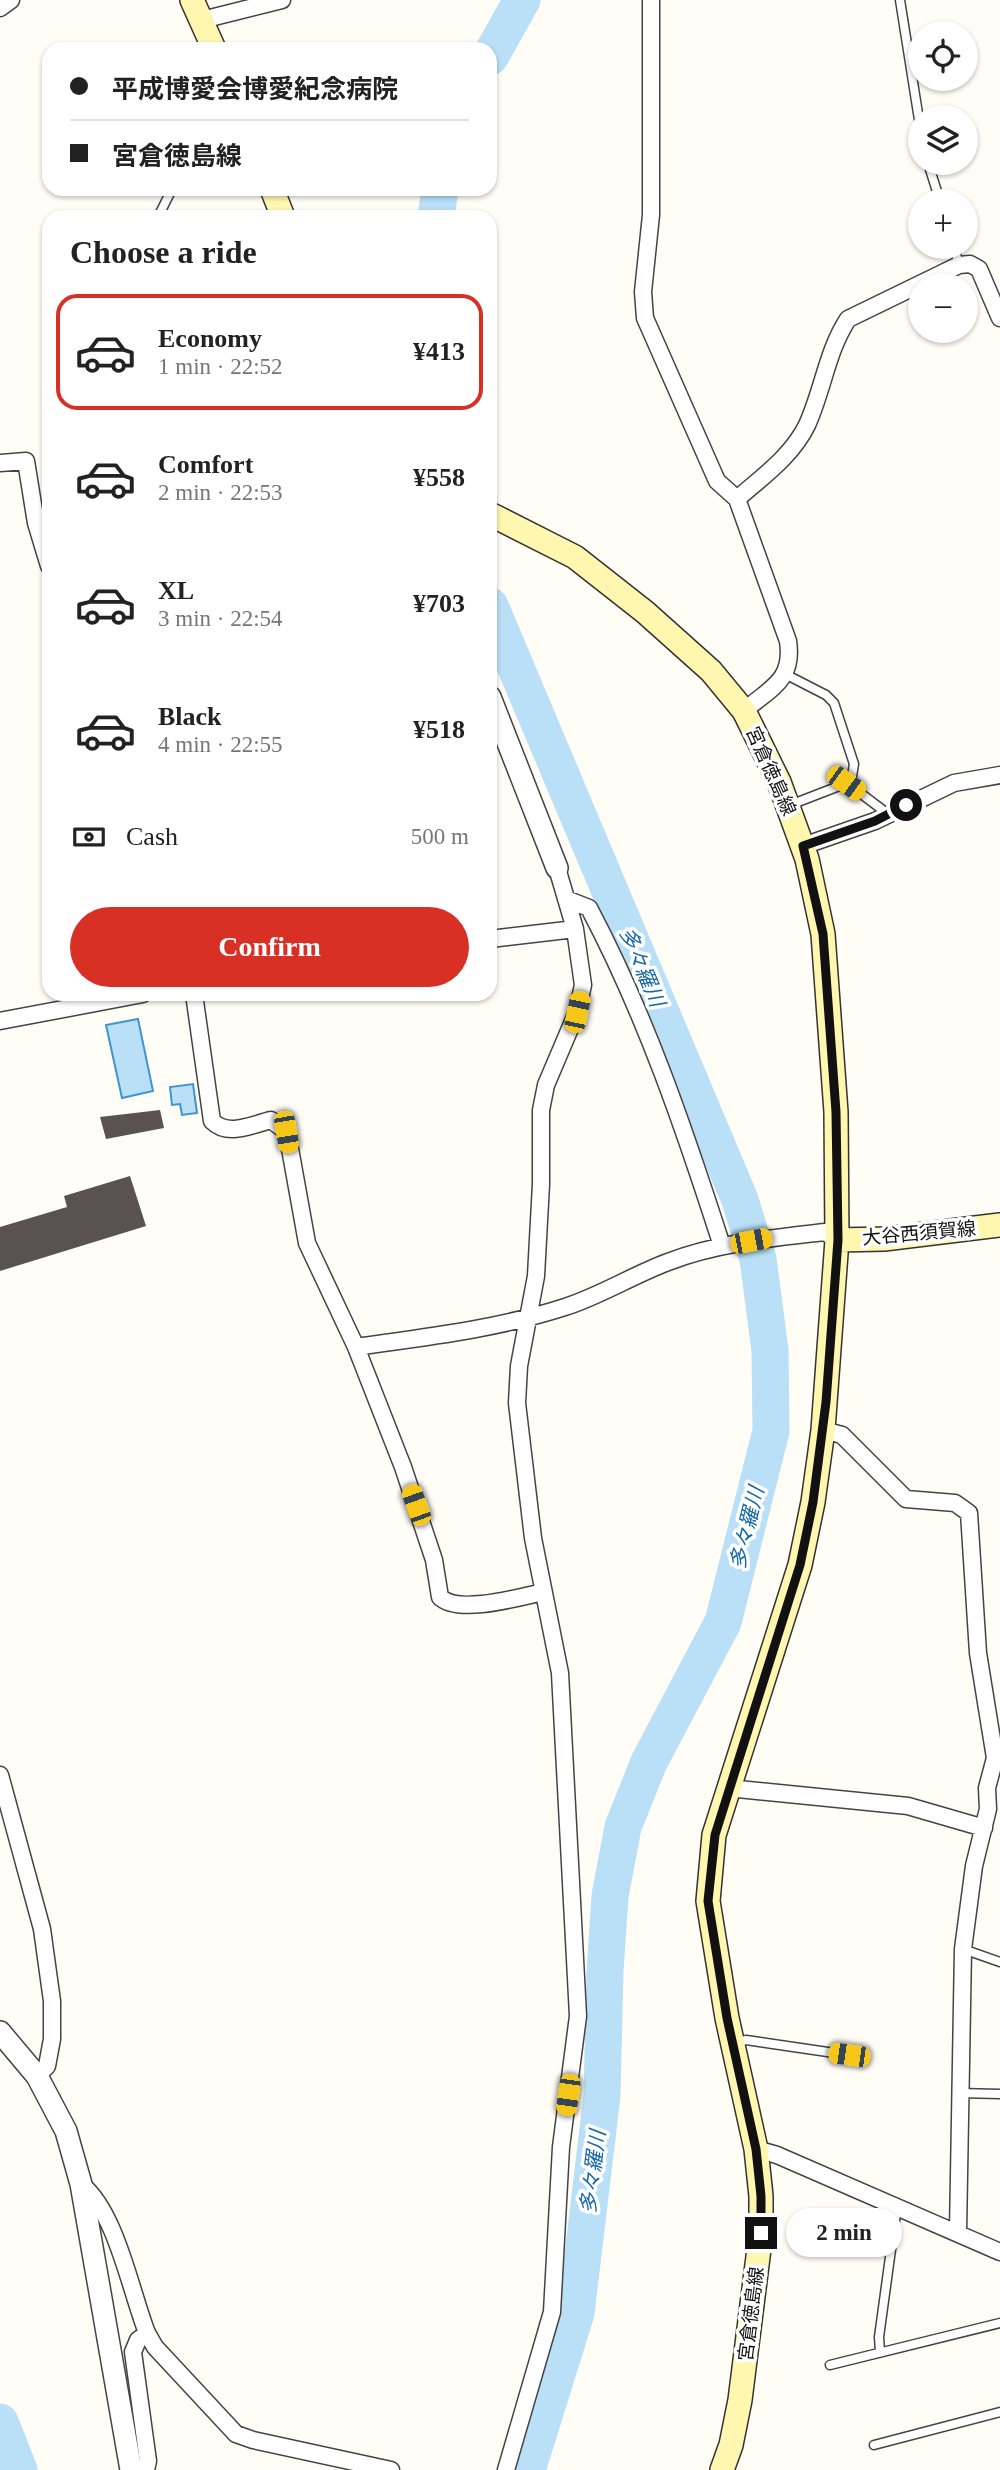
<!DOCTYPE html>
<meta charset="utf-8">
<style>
body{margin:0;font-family:"Times New Roman","Noto Sans JP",serif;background:#f6f6f6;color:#222;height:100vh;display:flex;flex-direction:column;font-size:26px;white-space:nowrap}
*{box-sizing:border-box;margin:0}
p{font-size:23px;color:#767676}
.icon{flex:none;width:38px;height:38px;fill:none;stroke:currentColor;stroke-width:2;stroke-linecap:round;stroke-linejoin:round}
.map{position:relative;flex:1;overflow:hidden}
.drawer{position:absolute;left:42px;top:210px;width:455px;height:791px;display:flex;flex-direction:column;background:#fff;border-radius:21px;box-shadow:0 2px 5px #0004}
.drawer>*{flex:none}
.banner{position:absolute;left:42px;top:42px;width:455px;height:154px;border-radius:21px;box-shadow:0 2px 5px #0004;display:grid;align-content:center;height:154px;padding:0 28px;background:#fff}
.controls{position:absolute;left:908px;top:21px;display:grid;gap:14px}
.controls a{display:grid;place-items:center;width:70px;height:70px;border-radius:50%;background:#fff;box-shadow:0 2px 5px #0004;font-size:35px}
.end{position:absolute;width:32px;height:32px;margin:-16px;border:9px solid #111;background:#fff;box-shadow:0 0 0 4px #fff}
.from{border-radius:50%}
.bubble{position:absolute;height:49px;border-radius:24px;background:#fff;box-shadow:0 2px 5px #0004;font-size:23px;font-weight:600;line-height:49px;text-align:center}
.car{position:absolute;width:21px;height:42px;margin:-21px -10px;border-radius:9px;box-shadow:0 0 5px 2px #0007;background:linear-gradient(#f5c518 24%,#345 0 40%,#f5c518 0 76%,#345 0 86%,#f5c518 0)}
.banner b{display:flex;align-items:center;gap:24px;height:66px;font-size:26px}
.banner b+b{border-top:2px solid #e0e0e0}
.banner i{width:18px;height:18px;background:#222}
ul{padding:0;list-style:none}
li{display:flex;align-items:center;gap:21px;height:116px;margin:0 14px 10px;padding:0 14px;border:4px solid transparent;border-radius:21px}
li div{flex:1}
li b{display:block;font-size:26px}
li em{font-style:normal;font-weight:600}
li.current{border-color:#d93025}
li>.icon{width:63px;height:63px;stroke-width:1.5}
h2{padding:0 28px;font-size:32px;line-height:84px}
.pay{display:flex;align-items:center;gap:18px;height:77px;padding:0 28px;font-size:26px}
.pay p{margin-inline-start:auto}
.cta{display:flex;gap:14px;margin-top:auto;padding:14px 28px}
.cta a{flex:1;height:80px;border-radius:42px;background:#d93025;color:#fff;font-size:28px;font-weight:600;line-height:80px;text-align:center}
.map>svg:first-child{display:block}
.water{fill:#b9e0f7;stroke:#3f96cf;stroke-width:2}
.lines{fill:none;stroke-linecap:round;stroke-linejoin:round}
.river{stroke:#b9e0f7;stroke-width:37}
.building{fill:#5a524d}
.service-casing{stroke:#444;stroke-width:11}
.minor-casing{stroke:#444;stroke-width:19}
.tertiary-casing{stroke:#444;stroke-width:24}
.secondary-casing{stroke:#333;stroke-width:26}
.service{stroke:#fff;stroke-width:8}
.minor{stroke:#fff;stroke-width:16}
.tertiary{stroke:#fff;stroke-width:21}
.secondary{stroke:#fff6b0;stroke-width:23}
.route{stroke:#111;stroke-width:9}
.labels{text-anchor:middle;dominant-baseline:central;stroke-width:7;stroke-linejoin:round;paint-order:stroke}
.street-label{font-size:19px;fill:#111;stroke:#fff}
.water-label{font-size:21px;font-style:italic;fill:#1768a6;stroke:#fff}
</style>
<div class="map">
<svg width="1000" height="2470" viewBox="0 0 1000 2470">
<rect width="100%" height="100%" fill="#fffdf5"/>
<path class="water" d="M138,1019L153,1091L122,1098L106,1025Z
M193,1084L197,1113L182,1115L180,1104L172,1105L170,1087Z"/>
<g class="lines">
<path class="river" d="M490,57L522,0
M436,217L440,189
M490,606L740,1200L758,1259L770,1350L771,1431L723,1622L649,1762L623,1827L610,1896L605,1972L602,2096L576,2313L527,2470
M0,2422L19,2470"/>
</g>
<path class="building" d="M160,1110L164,1128L106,1139L100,1117Z
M130,1176L146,1226L0,1271V1227L67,1207L64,1196Z"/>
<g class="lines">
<defs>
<path id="service" d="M900,0L920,126
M928,163L940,201
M158,217L172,189
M954,247L959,265
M785,674L826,695L834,703L854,764L852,776L847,783L790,805
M847,783L888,814
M963,1949L1000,1962
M734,2043L746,2040L848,2055
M958,2093L1000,2094
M880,2352L879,2337L897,2206
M830,2365L1000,2323
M874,2445L1000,2412"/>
<path id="minor" d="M651,0V215L643,292L645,318L717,481L737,499L788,641C794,681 770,688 744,711
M0,8L11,0
M202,20L282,0
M0,463L26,461L36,523L49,566
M737,499C762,477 792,456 807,425C823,390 827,351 848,319L959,265L970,264L979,269L1000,318
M803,846L875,821L954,783L1000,775
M566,899L589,908C646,1016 685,1131 722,1246
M490,939L575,929
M194,994L212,1121C228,1137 251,1125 271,1120L287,1132L307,1243L356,1347L403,1467L434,1560L440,1597C458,1615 520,1597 543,1592
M0,1021L143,994
M356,1347C426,1337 497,1329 565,1307C600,1296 633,1275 668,1262C717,1243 772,1238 825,1232L837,1240
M823,1430L842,1435L906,1499L955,1503L969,1513L978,1653L995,1758L987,1788L988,1809L974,1866L963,1949L958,2232
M0,1775L42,1929L52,2001V2039L47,2066L37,2076
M728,1788L908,1806L984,1828
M756,2149L777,2155L1000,2252
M81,2184C116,2212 130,2289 147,2333L138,2340L133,2352L148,2461L146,2470
M147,2333L155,2347L236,2434L253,2440L391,2470
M506,2470L552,2312L561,2147L578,2016L560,1673L533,1538L517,1403L519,1366L536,1276L541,1184V1110L546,1085L577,1012L583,985L575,929L557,868"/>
<path id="tertiary" d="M490,697L557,868
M0,2032L37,2076L66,2131L81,2184L131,2470"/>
<path id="secondary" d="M192,0L214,49
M272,189L283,217
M490,514L575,557L645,612L711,671L744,711L779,782L807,859L823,934L836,1112L837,1240L823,1430L813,1502L800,1565L714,1835L708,1901L727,2018L756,2149L761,2196V2233L740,2400L731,2445L722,2470
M837,1240L884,1239L1000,1225"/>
</defs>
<use href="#service" class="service-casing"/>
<use href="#minor" class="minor-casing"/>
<use href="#tertiary" class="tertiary-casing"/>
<use href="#secondary" class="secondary-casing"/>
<use href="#service" class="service"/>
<use href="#minor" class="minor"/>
<use href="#tertiary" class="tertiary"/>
<use href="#secondary" class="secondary"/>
</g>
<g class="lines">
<path class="route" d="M761,2233V2196L756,2149L727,2018L708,1901L715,1835L800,1565L813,1502L826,1402L838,1240L836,1112L823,934L803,846L875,821L906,805"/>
</g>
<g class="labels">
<g class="street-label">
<text transform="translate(771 771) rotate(66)">宮倉徳島線</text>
<text transform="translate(919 1233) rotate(-5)">大谷西須賀線</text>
<text transform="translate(751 2314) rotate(-83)">宮倉徳島線</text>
</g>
<g class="water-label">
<text transform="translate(642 967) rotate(67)">多々羅川</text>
<text transform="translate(747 1528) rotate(-76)">多々羅川</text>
<text transform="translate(593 2172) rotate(-83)">多々羅川</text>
</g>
</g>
</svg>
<div class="controls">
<a><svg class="icon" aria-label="locate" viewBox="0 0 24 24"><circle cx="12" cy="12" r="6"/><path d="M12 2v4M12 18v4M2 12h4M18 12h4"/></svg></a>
<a><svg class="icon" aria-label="layers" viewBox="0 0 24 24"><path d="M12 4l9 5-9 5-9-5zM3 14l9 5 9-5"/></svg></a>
<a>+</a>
<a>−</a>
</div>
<i class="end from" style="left:906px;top:805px"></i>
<i class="end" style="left:761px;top:2233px"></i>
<div class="bubble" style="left:786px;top:2208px;width:116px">2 min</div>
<i class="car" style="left:846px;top:783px;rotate:126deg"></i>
<i class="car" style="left:577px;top:1012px;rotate:12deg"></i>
<i class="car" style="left:286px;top:1132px;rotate:170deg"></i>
<i class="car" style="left:751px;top:1241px;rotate:79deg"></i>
<i class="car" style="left:416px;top:1505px;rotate:340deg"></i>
<i class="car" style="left:849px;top:2055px;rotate:278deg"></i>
<i class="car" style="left:568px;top:2095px;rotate:188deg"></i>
<div class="banner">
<b><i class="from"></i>平成博愛会博愛紀念病院</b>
<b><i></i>宮倉徳島線</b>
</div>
<section class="drawer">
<h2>Choose a ride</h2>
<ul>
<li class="current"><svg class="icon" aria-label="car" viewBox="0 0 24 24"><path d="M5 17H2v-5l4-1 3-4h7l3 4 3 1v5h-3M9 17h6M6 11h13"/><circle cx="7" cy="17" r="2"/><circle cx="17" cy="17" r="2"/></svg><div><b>Economy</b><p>1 min · 22:52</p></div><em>¥413</em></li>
<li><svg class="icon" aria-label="car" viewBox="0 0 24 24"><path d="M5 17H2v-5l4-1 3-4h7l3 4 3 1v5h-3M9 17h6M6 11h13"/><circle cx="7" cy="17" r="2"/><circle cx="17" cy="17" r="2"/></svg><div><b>Comfort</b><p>2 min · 22:53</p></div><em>¥558</em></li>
<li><svg class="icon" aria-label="car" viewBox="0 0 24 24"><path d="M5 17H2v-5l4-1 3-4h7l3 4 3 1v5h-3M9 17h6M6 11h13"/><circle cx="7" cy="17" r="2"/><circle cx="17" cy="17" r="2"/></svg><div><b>XL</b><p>3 min · 22:54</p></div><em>¥703</em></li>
<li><svg class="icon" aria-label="car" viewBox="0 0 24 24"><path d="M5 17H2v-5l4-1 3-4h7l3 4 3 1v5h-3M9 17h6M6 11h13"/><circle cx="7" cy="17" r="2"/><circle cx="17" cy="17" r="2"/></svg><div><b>Black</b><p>4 min · 22:55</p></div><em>¥518</em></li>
</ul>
<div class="pay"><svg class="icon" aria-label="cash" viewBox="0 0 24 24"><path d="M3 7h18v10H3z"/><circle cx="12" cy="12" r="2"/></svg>Cash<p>500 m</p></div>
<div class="cta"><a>Confirm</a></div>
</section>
</div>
